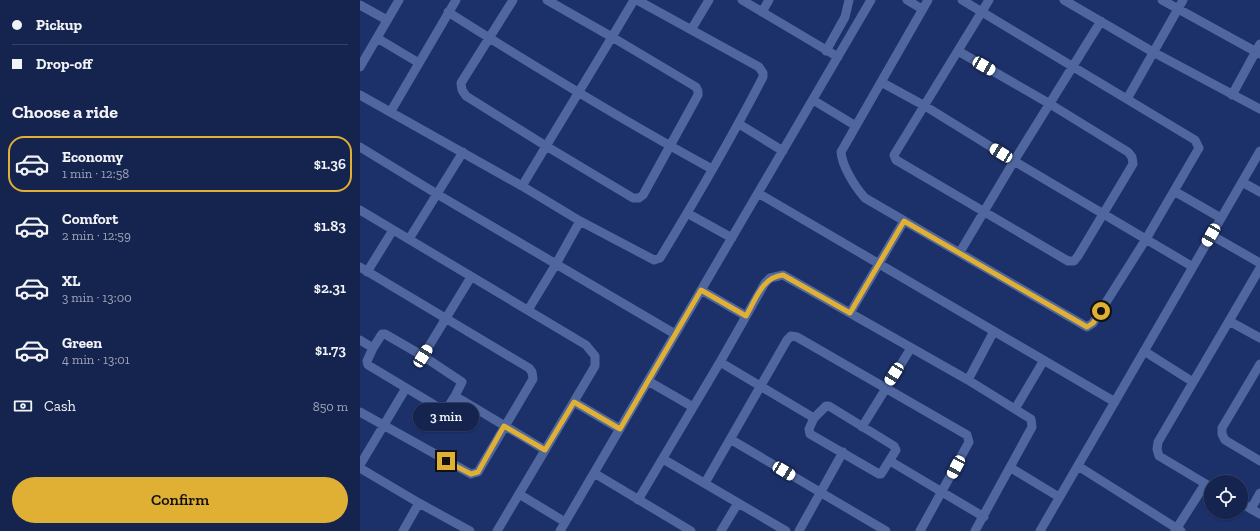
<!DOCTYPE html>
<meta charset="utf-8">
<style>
body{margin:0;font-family:"Zilla Slab",serif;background:#223059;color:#f1f3f6;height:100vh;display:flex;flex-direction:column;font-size:15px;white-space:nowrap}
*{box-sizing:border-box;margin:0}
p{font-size:13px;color:#9da4b7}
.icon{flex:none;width:22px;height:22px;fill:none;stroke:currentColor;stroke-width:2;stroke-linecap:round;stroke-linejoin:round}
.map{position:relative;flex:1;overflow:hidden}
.side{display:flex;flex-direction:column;background:#15244f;width:360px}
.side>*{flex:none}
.guide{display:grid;align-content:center;height:88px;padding:0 12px;background:#15244f}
.tools{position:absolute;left:844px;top:475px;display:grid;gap:8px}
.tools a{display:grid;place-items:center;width:44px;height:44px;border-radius:50%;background:#15244f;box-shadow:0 1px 3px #0004,0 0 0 1px #344166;font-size:20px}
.end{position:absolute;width:18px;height:18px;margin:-9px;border:5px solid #e0b034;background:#111;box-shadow:0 0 0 2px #111}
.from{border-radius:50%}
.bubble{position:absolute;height:28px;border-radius:14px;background:#15244f;box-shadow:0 1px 3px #0004,0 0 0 1px #344166;font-size:13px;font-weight:600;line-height:28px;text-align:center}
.car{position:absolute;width:12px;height:24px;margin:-12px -6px;border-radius:5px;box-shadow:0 0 3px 1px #0007;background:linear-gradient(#fff 24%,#345 0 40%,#fff 0 76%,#345 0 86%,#fff 0)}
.guide b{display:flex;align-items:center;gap:14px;height:38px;font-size:15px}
.guide b+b{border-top:1px solid #344166}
.guide i{width:10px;height:10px;background:#f1f3f6}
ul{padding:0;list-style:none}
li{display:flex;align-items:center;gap:12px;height:56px;margin:0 8px 6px;padding:0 4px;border:2px solid transparent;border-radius:16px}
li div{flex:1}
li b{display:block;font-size:15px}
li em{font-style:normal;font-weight:600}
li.active{border-color:#e0b034}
li>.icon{width:36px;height:36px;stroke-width:1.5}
h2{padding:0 12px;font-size:18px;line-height:48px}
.pay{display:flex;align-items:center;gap:10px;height:44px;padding:0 12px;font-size:15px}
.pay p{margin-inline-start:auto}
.button{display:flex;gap:8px;margin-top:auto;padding:8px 12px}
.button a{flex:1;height:46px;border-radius:24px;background:#e0b034;color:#111;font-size:16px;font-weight:600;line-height:46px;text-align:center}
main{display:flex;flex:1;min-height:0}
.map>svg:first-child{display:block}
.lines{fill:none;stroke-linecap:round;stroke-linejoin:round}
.minor{stroke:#4f669f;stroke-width:9}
.route{stroke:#e0b034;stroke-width:5}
</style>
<main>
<section class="side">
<div class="guide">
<b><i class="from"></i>Pickup</b>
<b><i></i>Drop-off</b>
</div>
<h2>Choose a ride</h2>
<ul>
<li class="active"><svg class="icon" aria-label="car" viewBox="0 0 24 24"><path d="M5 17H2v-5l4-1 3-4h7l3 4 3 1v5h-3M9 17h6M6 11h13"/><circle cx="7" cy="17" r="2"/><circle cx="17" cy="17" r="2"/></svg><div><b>Economy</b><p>1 min · 12:58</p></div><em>$1.36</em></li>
<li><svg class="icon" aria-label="car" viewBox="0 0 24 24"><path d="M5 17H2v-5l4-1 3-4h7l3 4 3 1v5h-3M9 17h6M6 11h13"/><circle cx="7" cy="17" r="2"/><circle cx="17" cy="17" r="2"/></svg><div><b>Comfort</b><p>2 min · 12:59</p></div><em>$1.83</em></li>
<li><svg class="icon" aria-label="car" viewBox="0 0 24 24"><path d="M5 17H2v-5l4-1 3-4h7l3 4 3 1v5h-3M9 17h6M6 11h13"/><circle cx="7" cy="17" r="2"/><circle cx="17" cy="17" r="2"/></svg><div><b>XL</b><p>3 min · 13:00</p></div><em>$2.31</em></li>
<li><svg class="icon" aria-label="car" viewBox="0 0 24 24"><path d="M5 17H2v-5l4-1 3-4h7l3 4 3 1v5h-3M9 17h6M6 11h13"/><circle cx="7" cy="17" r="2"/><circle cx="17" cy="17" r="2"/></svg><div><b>Green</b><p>4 min · 13:01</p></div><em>$1.73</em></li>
</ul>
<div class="pay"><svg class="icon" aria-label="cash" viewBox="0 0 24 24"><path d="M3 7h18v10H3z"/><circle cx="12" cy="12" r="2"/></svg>Cash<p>850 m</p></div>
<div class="button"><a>Confirm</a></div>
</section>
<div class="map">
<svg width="900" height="531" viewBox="0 0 900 531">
<rect width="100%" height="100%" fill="#1c3069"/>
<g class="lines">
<path class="minor" d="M153,0L101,83L102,90L106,96L186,146L273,198H279L283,195L338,95V91L336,87L252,37L162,186
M187,0L252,37L274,0
M382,0L478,57
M547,0L562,9
M568,0L481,152C482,166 495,187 505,198L727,327L733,323L786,239L839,148L835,140L602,0
M704,0L793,52L900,109
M802,0L900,54
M0,5L27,20
M88,12C175,67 262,120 352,169
M402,12L409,0
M331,30L349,0
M17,38L59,63
M466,51L485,17L489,0
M598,51L690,104L768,152L772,157L773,164L718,256L714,261H708L536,160L534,155L629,0
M0,67L39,0
M521,82L565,106L654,161L833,267
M0,95L162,186L220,221L294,260L300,258C336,199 371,139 403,77V73L399,67L277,0
M872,95L900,44
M767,99L823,0
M453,100L496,126
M31,111L96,0
M379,124L423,151
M0,147L77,194L315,334
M882,182L900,192
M814,191L861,218
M398,193L755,402
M0,210L226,345L235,356V366L137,531
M327,213L372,238
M851,235L900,263
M49,239L103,152
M600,252L654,161L741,21
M0,267L169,368L172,372L173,379L118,472L111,474L0,412
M7,272L33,230
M341,290L386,316
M168,310L196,264L220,221
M490,313L544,221
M869,321L900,338
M22,334H25L63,356L102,382L95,396L86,410H83L8,365L7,361L13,348Z
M0,340L13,348
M784,351L833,382
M63,356L111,277
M360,362L454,418
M900,364L862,428V434L865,440L900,461
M608,380L634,331
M288,381L333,407
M95,396L185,450
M214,402L260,429
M466,406H469L534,446L536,450L521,474H519L450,434L449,429L454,418Z
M655,409L684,360
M502,427L551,348
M370,439L526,531
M303,459L426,531
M530,461L624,517
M0,465L46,388
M718,466L821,531
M0,468L59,503L110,531
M651,468L699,497
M234,473L331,531
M345,483L427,340L431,336L437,337L607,435L609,442L560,531
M851,487L799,456L797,449L798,442L900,268
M159,494L205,522
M278,500L360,362L405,283L410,278L423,275L608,380L671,419L672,427L615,531
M881,503L900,514
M891,509L900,493
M43,531L59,503
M200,531L511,0
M361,531L378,503
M439,531L483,452
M680,531L900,151
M815,531L845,484"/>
</g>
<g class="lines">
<path class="route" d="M86,461L111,474L118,472L144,426L185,450L214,402L260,429L341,290L386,316C396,299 402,277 423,275L490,313L544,221L727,327L733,323L741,311"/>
</g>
</svg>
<div class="tools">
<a><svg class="icon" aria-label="locate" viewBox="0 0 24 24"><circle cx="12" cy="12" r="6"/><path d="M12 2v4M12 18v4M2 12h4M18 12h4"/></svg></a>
</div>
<i class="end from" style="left:741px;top:311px"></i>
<i class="end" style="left:86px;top:461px"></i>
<div class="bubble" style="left:53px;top:403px;width:66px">3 min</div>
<i class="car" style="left:624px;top:66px;rotate:120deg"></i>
<i class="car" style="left:641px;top:153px;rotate:302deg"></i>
<i class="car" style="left:851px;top:235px;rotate:210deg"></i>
<i class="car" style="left:63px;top:356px;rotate:32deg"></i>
<i class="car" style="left:534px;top:374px;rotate:212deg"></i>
<i class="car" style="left:596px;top:467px;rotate:208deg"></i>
<i class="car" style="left:424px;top:471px;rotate:121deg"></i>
</div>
</main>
